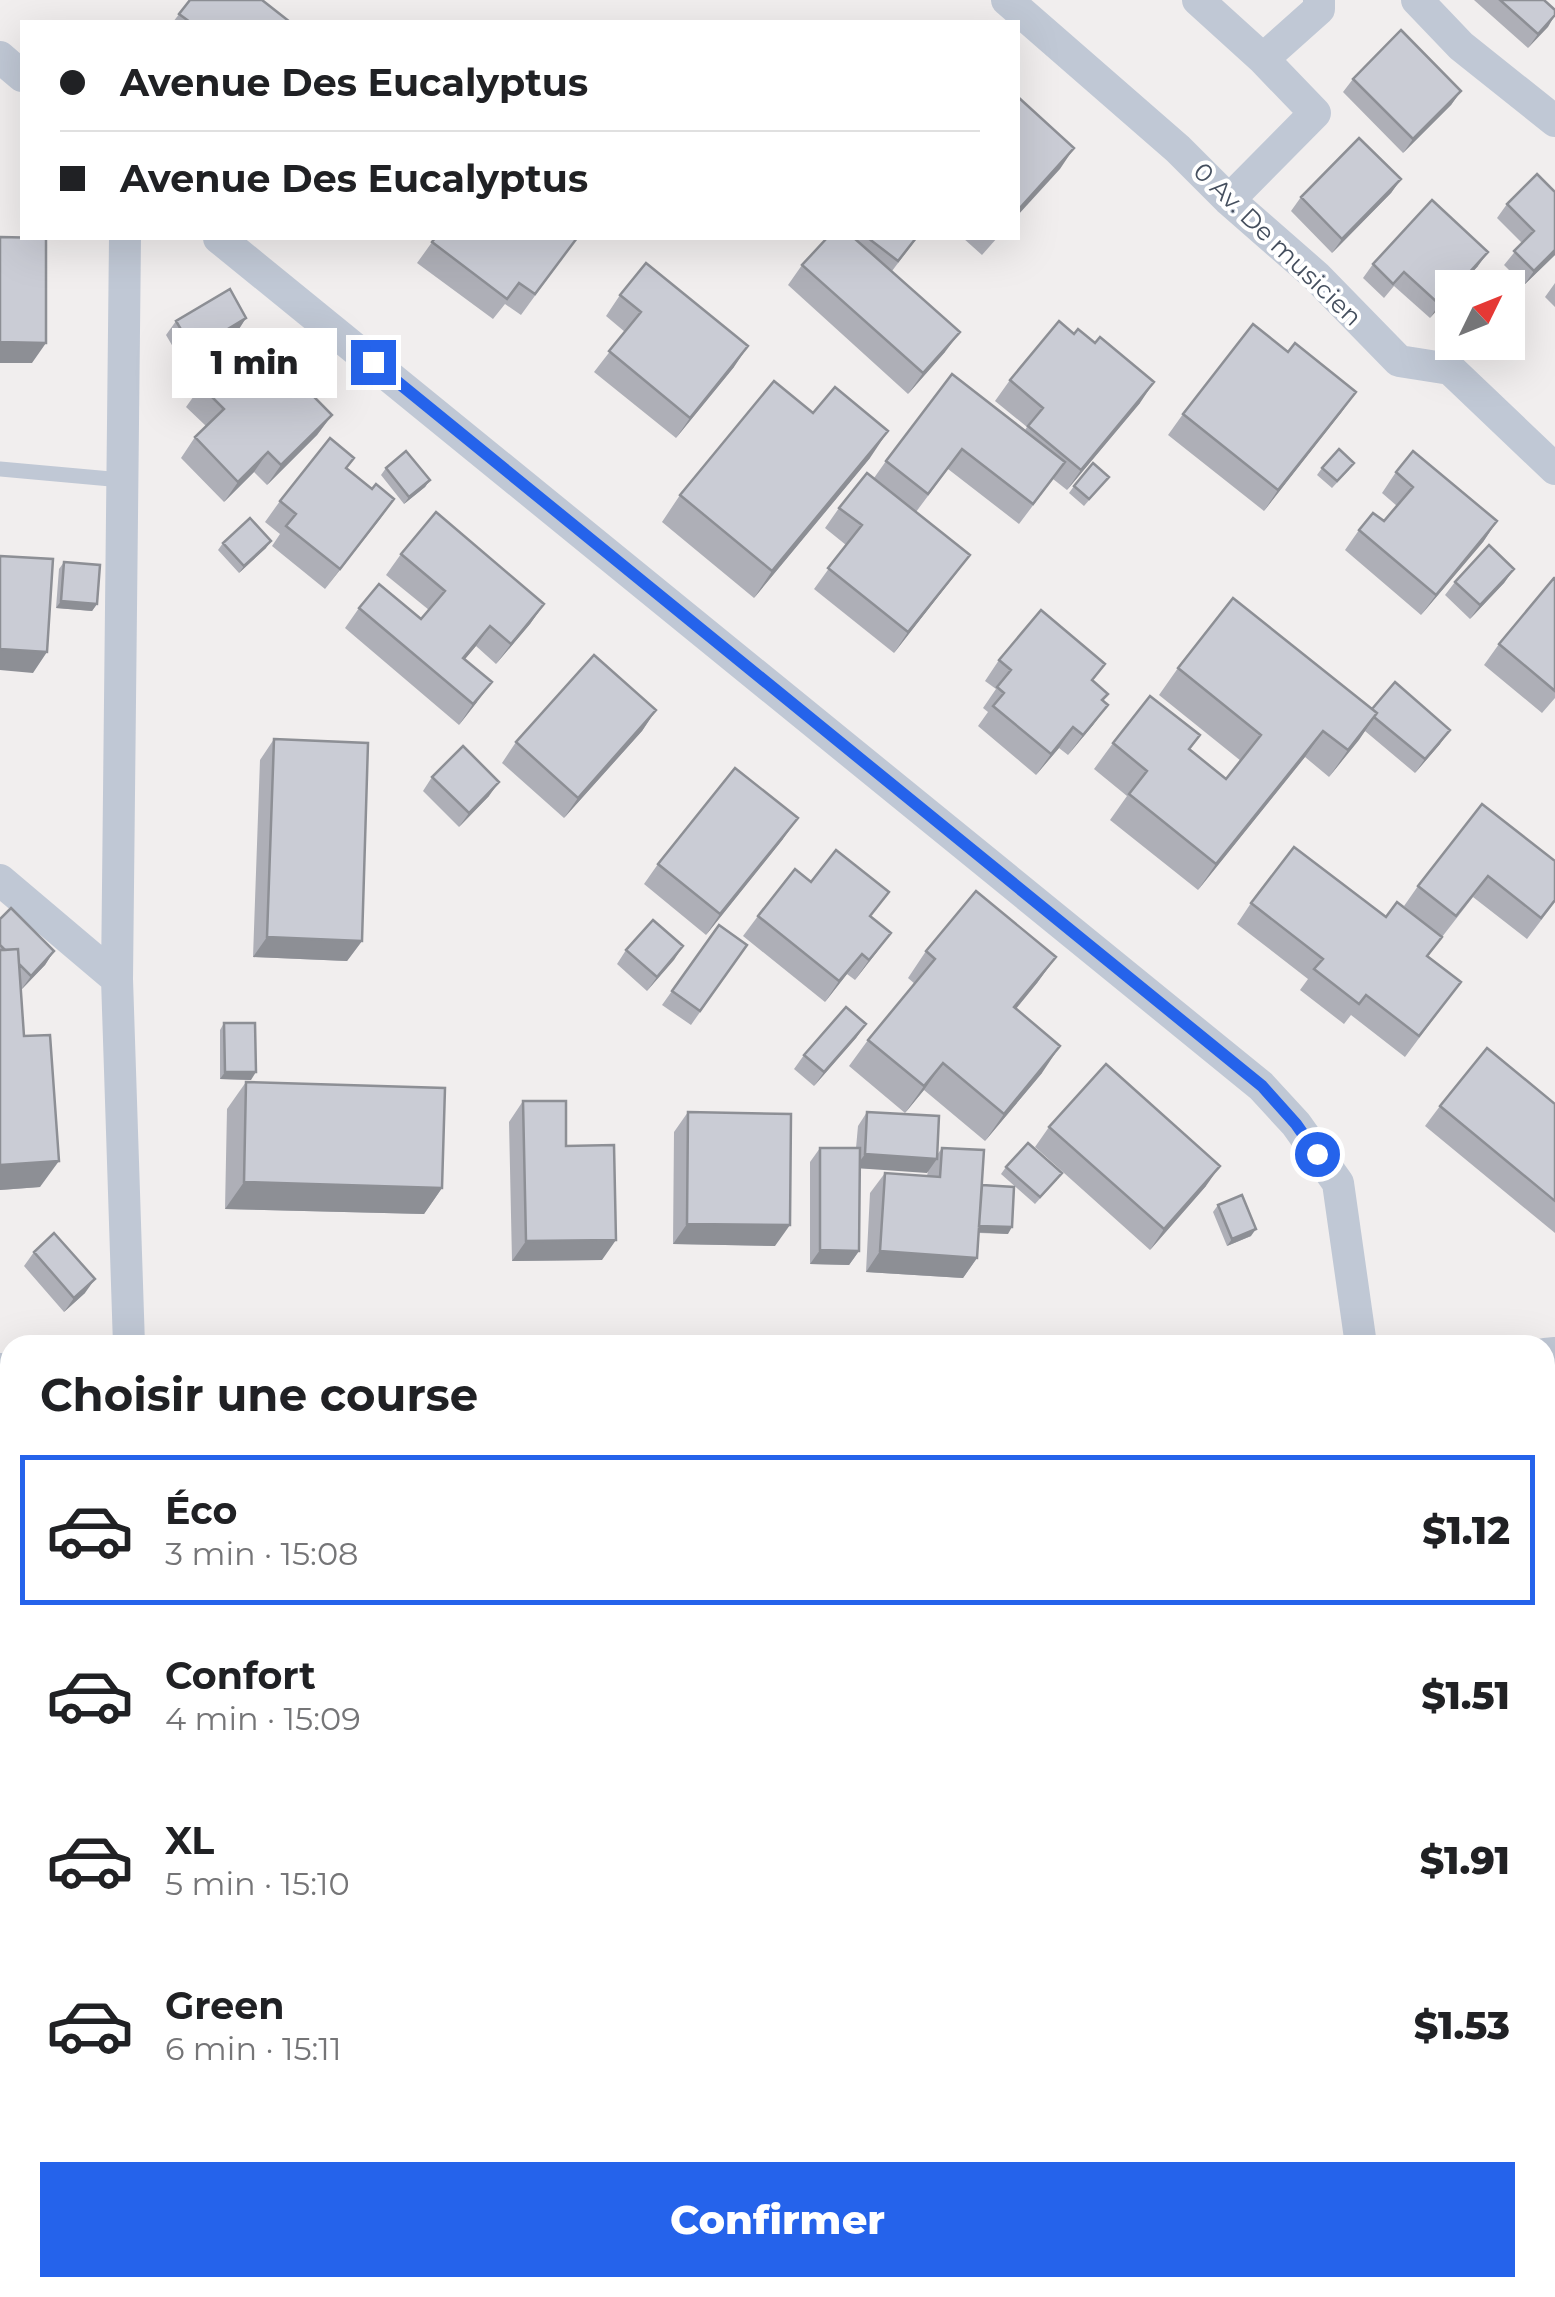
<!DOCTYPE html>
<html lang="fr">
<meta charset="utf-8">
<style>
body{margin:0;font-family:Montserrat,sans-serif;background:#f6f6f6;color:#202124;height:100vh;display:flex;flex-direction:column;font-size:38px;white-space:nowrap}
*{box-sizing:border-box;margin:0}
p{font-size:32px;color:#757577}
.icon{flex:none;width:55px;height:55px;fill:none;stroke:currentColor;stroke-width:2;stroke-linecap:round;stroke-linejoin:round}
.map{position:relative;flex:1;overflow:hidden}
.side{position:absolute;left:0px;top:1335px;width:1555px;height:962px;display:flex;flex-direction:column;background:#fff;border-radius:30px 30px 0 0;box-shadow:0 10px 40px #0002}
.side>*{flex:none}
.guide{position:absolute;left:20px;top:20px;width:1000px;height:220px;border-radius:0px;box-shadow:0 10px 40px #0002;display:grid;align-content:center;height:220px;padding:0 40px;background:#fff}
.needle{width:65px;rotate:47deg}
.tools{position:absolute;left:1435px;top:270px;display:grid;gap:20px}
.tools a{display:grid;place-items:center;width:90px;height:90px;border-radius:0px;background:#fff;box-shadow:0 10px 40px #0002;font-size:50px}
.end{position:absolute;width:45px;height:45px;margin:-22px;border:12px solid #2563eb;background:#fff;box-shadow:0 0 0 5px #fff}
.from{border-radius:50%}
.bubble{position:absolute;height:70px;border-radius:0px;background:#fff;box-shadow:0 10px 40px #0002;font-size:32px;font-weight:800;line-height:70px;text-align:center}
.guide b{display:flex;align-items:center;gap:35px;height:95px;font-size:38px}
.guide b+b{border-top:2px solid #e0e0e0}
.guide i{width:25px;height:25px;background:#202124}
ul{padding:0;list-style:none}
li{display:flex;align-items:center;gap:30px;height:150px;margin:0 20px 15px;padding:0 20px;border:5px solid transparent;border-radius:0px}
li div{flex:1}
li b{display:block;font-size:38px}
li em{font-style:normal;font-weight:800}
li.current{border-color:#2563eb}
li>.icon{width:90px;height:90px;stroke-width:1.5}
h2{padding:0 40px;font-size:45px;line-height:120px}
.primary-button{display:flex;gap:20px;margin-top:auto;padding:20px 40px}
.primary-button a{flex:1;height:115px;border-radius:0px;background:#2563eb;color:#fff;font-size:40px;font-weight:800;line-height:115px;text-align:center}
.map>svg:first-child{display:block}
.green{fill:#b8f3d6}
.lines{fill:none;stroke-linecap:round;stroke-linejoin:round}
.lane{stroke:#c0c8d5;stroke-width:15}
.street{stroke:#c0c8d5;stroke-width:32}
.wall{fill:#aeafb7}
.shaded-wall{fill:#8d8f95}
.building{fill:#caccd5;stroke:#8d8f95;stroke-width:2.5}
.route{stroke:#2563eb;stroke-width:12}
.labels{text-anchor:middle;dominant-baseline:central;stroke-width:8;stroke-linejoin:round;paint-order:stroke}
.street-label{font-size:25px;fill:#454f5e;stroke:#fff}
</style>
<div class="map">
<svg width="1555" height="2297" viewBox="0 0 1555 2297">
<rect width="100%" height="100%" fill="#f1eeee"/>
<path class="green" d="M844,2288H1021V2297H849Z"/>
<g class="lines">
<path class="lane" d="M0,469L122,480"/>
<path class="street" d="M1007,0L1178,149L1229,200L1316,276L1399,361L1450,369L1555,469
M1198,0L1263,59
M1417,0L1461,46L1555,121
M0,57L22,76
M1229,200L1315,113L1263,59L1319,9V0
M125,238L117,979L129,1345
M219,238L1261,1086L1296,1124L1338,1183L1361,1345
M0,880L117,979
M1545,1354L1555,1353
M0,1369H10
M0,2119H10
M131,2288V2297
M1356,2288V2297"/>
</g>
<path class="wall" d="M190,0L290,22H173Z
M1474,0H1544L1555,16L1528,48Z
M1353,79L1461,91L1451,105L1403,153L1343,92Z
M1401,179L1391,193L1332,253L1291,211L1301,197Z
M1555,192V255L1524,285L1504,265L1522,243L1497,218L1507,204Z
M435,238H577L521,315L505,304L493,319L417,263Z
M827,238H917L892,271L945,352L908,394L788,285L802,265Z
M963,238H997L982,255Z
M1373,264L1478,266L1458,288H1452L1430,318L1394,286L1384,298L1363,278Z
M1555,283V307L1545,297Z
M620,295L734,367L676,438L594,372L625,332L606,316Z
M246,318L237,332L183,364L166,335L176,321Z
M1288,352L1356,392L1264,511L1168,435L1183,414Z
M1010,380L1140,403L1067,490L1053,479L1019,524L948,469L916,512L970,555L894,653L814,589L846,545L825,528L839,508L874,478L886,461L1025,430L1027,427L995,401Z
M201,386L332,415L317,435L267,485L254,472L224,502L181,458L195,437L206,426L186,407Z
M354,458L346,469L372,489L394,499L325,589L272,546L280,534L265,522L280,501Z
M870,458L754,598L662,522L680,495Z
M386,468L430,480L425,487L404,504L381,475Z
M1322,468L1349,470L1332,488L1317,475Z
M1396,472L1497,521L1483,542L1421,615L1345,550L1359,530L1384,521L1397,506L1382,493Z
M1109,477L1084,506L1069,493L1074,486Z
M223,543L266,548L239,573L218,550Z
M401,554L544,604L530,624L496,664L476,646L465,659L477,702L459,725L345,628L359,608L421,619L429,610L386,575Z
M64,562L97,604L92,611L56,608L59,569Z
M1514,569L1504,583L1470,619L1445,595L1455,582Z
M1555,578V698L1542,713L1484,665L1499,644Z
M999,660L1093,681L1108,694L1103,701L1093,725L1068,755L1059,748L1036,775L978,726L988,712L983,708L996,689L985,681Z
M1178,668L1372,709L1440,744L1415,773L1365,731L1329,777L1305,757L1198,890L1110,820L1127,796L1094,769L1113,743L1190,750L1226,779L1241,761L1159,695Z
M656,710L642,731L564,818L502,763L516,742Z
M274,739L362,941L347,961L253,957L260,760Z
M432,777L489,796L459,827L423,791Z
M783,839L706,935L644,884L658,864Z
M1555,861V902L1527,939L1473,897L1442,937L1404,906L1418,886Z
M811,882L871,917L891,933L855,980L847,974L825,1002L743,936L758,916Z
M1251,903L1386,917L1442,937L1428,956L1461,982L1405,1057L1351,1015L1344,1024L1300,990L1308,979L1237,924Z
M0,919L54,951L45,965L21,990L24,1036L40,1187L0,1190Z
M719,925L747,945L691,1025L662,1005Z
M683,946L647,991L617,964L626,950Z
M926,951L1056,957L1037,983L1016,1009L1042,1073L985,1141L924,1090L905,1113L849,1066L868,1040L915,984L908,978Z
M224,1023L251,1080L220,1079V1030Z
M866,1024L856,1038L814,1086L794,1069L804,1055Z
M246,1082L442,1188L424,1214L225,1209L227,1109Z
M523,1101L602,1260L512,1261L509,1122Z
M1555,1104V1233L1425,1126L1440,1106Z
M688,1112L775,1246L673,1244L674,1132Z
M867,1112L937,1155L942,1148L982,1185L1008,1234L979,1233L977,1258L963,1278L866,1272L870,1193L885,1173L927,1176L928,1171L859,1168V1251L849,1265L810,1264V1162L820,1148H856L858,1126Z
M1049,1127L1206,1186L1150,1250L1035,1147Z
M1006,1167L1057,1180L1035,1204L1001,1174Z
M1218,1205L1251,1236L1227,1246L1213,1212Z
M34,1252L85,1293L64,1312L24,1266Z
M0,1639H10V1753H5V1728H0Z
M1552,1781L1555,1843L1545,1844V1792Z
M1548,1917H1555V2109L1545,2110V1922Z
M10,2288H74L113,2297H0Z
M211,2288H325L315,2297H219Z
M525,2288H665L658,2297H525Z
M681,2288H821L822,2297H682Z
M1029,2288H1270L1271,2297H1029Z
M1491,2288H1531L1520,2297H1499Z"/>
<path class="shaded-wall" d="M1555,15L1548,27L1528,48L1538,34Z
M1461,91L1451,105L1403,153L1413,139Z
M1074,148L1060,169L1018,215V210Z
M1401,179L1391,193L1332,253L1342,239Z
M1555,250V255L1524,285L1534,271Z
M1488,252L1478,266L1458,288H1455Z
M1452,290V294L1430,318L1439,304Z
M246,318L237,332L183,364L193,350Z
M960,332L945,352L908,394L923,373Z
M0,342L46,343L32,363H0Z
M748,346L734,367L676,438L690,418Z
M1154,382L1140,403L1067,490L1081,470Z
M1356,392L1341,413L1264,511L1278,490Z
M332,415L317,435L267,485L281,465Z
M888,431L870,458L754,598L772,571Z
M268,452L254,472L224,502L238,482Z
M430,480L425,487L404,504L409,497Z
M394,499L380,519L325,589L340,569Z
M1497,521L1483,542L1421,615L1436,595Z
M271,541L266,548L239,573L244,566Z
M970,555L955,575L894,653L908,632Z
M1514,569L1504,583L1470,619L1480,605Z
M61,601L97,604L92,611L56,608Z
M544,604L530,624L496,664L511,644Z
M490,626L476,646L449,678L463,658Z
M0,649L47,652L33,673L0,670Z
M492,682L477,702L459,725L473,704Z
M1108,705L1093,725L1068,755L1083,735Z
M656,710L642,731L564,818L578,798Z
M1377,713L1359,740L1329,777L1348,750Z
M1073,727L1059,748L1036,775L1051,754Z
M1450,730L1440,744L1415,773L1425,759Z
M1323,731L1305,757L1198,890L1216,864Z
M499,782L489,796L459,827L469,813Z
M798,818L783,839L706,935L720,914Z
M891,933L876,953L855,980L869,960Z
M267,937L362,941L347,961L253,957Z
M683,946L674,960L647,991L657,977Z
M54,951L45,965L21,990L31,976Z
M862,954L847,974L825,1002L839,981Z
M1056,957L1037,983L995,1034L1014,1007Z
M866,1024L856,1038L814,1086L824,1072Z
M1060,1046L1042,1073L985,1141L1004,1114Z
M943,1063L924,1090L905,1113L924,1086Z
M225,1072H256L251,1080L220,1079Z
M865,1154L937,1159L927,1173L855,1168Z
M59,1161L40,1187L0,1190V1165Z
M1220,1166L1206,1186L1150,1250L1164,1229Z
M244,1182L442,1188L424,1214L225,1209Z
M687,1224L790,1225L775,1246L673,1244Z
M977,1225L1012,1227L1008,1234L972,1232Z
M1256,1229L1251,1236L1227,1246L1232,1239Z
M616,1240L602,1260L512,1261L526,1241Z
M820,1250L859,1251L849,1265L810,1264Z
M880,1251L977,1258L963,1278L866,1272Z
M95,1279L85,1293L64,1312L74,1298Z
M1545,1584H1555V1598L1551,1604H1545Z
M0,1708H10V1721L5,1728H0Z
M1554,1830L1555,1843L1545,1844V1842Z
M0,2004H10V2023L0,2024Z
M1555,2090V2109L1545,2110V2091Z
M1555,2259V2268L1545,2276V2268Z
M13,2288H33L26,2297H0V2289Z
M317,2288H325L315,2297H307Z
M534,2288H665L658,2297H527Z
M1521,2288H1531L1520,2297H1514Z"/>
<path class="building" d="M190,0H262L290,22H190L179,14Z
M1500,0H1544L1555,10V15L1538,34Z
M1401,30L1461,91L1413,139L1353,79Z
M1018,97L1074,148L1018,210Z
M1359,138L1401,179L1342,239L1301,197Z
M1537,174L1555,192V250L1534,271L1514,251L1534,231L1507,204Z
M1432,200L1488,252L1455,288H1452V290L1439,304L1404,272L1393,284L1373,264Z
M0,237L46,238V343L0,342Z
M435,238H577L535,294L519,283L507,299L432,242Z
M827,238H854L960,332L923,373L802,265Z
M868,238H916L898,261Z
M646,263L748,346L690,418L609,351L641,312L620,295Z
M230,289L246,318L193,350L176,321Z
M1059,321L1074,334L1078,329L1095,343L1100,337L1154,382L1081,470L1028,426L1043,408L1010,380Z
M1253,324L1288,352L1295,343L1356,392L1278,490L1183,414Z
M253,335L332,415L281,465L268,452L238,482L195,437L224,409L201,386Z
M952,374L1065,462L1033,504L962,449L928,494L886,461Z
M774,381L813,413L835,387L888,431L772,571L680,495Z
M330,438L354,458L346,468L372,489L376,484L394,499L340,569L286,526L296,514L280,501Z
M1339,449L1354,463L1337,481L1322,468Z
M406,451L430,480L409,497L386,468Z
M1413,451L1497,521L1436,595L1359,530L1373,513L1384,521L1413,487L1396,472Z
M1093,463L1109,477L1089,499L1074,486Z
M867,473L970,555L908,632L828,568L862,525L839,508Z
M436,512L544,604L511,644L490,626L463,658L492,682L473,704L359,608L379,584L421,619L445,591L401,554Z
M250,518L271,541L244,566L223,543Z
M1489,545L1514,569L1480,605L1455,582Z
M0,556L53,559L47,652L0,649Z
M64,562L100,565L97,604L61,601Z
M1554,578H1555V691L1499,644Z
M1233,598L1377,713L1348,750L1323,731L1216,864L1129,794L1147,771L1113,743L1150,696L1200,735L1189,749L1226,779L1261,735L1178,668Z
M1041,610L1105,664L1092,680L1108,694L1102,700L1108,705L1083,735L1073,727L1051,754L993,706L1004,693L997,687L1011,670L999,660Z
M594,655L656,710L578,798L516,742Z
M1395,682L1450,730L1425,759L1374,717L1377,713L1372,709Z
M274,739L368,743L362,941L267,937Z
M463,746L499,782L469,813L432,777Z
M735,768L798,818L720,914L658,864Z
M1482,804L1555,861V900L1541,918L1488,876L1456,916L1418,886Z
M1294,847L1386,917L1397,902L1442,937L1427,956L1461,982L1419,1036L1366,995L1359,1004L1314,969L1323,959L1251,903Z
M836,850L889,892L870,916L891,933L869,960L862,954L839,981L758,916L795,869L811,882Z
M976,891L1056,957L1014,1007L1060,1046L1004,1114L943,1063L924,1086L868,1040L935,959L926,951Z
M11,908L54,951L31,976L19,964L18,949L5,950L0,945V919Z
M653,920L683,946L657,977L626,950Z
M719,925L747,945L700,1011L672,991Z
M18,949L24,1036L50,1035L59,1161L0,1165V950Z
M846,1007L866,1024L824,1072L804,1055Z
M224,1023H255L256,1072H225Z
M1487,1048L1555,1104V1201L1440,1106Z
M1106,1064L1220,1166L1164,1229L1049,1127Z
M246,1082L445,1088L442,1188L244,1182Z
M523,1101H566V1146L614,1145L616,1240L526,1241Z
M688,1112L791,1114L790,1225L687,1224Z
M867,1112L939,1116L937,1159L865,1154Z
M1028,1143L1062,1173L1040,1197L1006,1167Z
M820,1148H860L859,1251L820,1250Z
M942,1148L984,1150L977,1258L880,1251L885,1173L940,1177Z
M982,1185L1014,1187L1012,1227L979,1226Z
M1242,1195L1256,1229L1232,1239L1218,1205Z
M54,1233L95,1279L74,1298L34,1252Z
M1545,1480H1555V1584H1545Z
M0,1639H10V1708H0Z
M1552,1781H1555V1830H1554Z
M0,1859H10V2004H0Z
M1548,1917H1555V1971H1552Z
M1555,1977V2090L1545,2091V1978Z
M1545,2137L1555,2149V2259L1545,2268Z
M10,2155V2288H13L0,2289V2156Z
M35,2288H74L75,2297H36Z
M75,2288H113V2297H76Z
M243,2288H317L307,2297H252Z
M697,2288H821L822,2297H698Z
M1048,2288H1270L1271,2297H1049Z"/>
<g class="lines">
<path class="route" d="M373,362L1262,1086L1296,1124L1317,1154"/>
</g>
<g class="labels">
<g class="street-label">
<text transform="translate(1278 244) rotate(44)">0 Av. De musicien</text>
</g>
</g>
</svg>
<div class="tools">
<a><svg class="needle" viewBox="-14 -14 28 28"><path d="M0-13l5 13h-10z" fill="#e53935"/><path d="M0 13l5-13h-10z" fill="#757577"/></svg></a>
</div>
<i class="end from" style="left:1317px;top:1154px"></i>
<i class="end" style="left:373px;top:362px"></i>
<div class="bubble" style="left:172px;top:328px;width:165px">1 min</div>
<div class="guide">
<b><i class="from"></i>Avenue Des Eucalyptus</b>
<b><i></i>Avenue Des Eucalyptus</b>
</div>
<section class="side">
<h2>Choisir une course</h2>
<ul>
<li class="current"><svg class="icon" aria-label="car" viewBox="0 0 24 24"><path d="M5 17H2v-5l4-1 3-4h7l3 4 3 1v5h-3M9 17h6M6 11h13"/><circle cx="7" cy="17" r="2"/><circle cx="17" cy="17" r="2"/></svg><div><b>Éco</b><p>3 min · 15:08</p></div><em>$1.12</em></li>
<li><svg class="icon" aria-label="car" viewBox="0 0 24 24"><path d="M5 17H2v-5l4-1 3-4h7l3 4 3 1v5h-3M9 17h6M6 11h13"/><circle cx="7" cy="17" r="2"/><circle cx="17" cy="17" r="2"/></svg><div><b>Confort</b><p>4 min · 15:09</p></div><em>$1.51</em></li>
<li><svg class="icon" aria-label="car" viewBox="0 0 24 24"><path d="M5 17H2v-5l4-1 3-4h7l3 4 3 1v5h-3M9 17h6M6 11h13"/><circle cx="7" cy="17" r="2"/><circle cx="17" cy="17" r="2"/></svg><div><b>XL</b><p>5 min · 15:10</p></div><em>$1.91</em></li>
<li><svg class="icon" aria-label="car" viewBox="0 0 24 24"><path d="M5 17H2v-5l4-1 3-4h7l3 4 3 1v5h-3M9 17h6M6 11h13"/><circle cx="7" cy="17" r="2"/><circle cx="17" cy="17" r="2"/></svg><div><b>Green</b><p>6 min · 15:11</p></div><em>$1.53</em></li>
</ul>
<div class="primary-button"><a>Confirmer</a></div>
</section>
</div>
